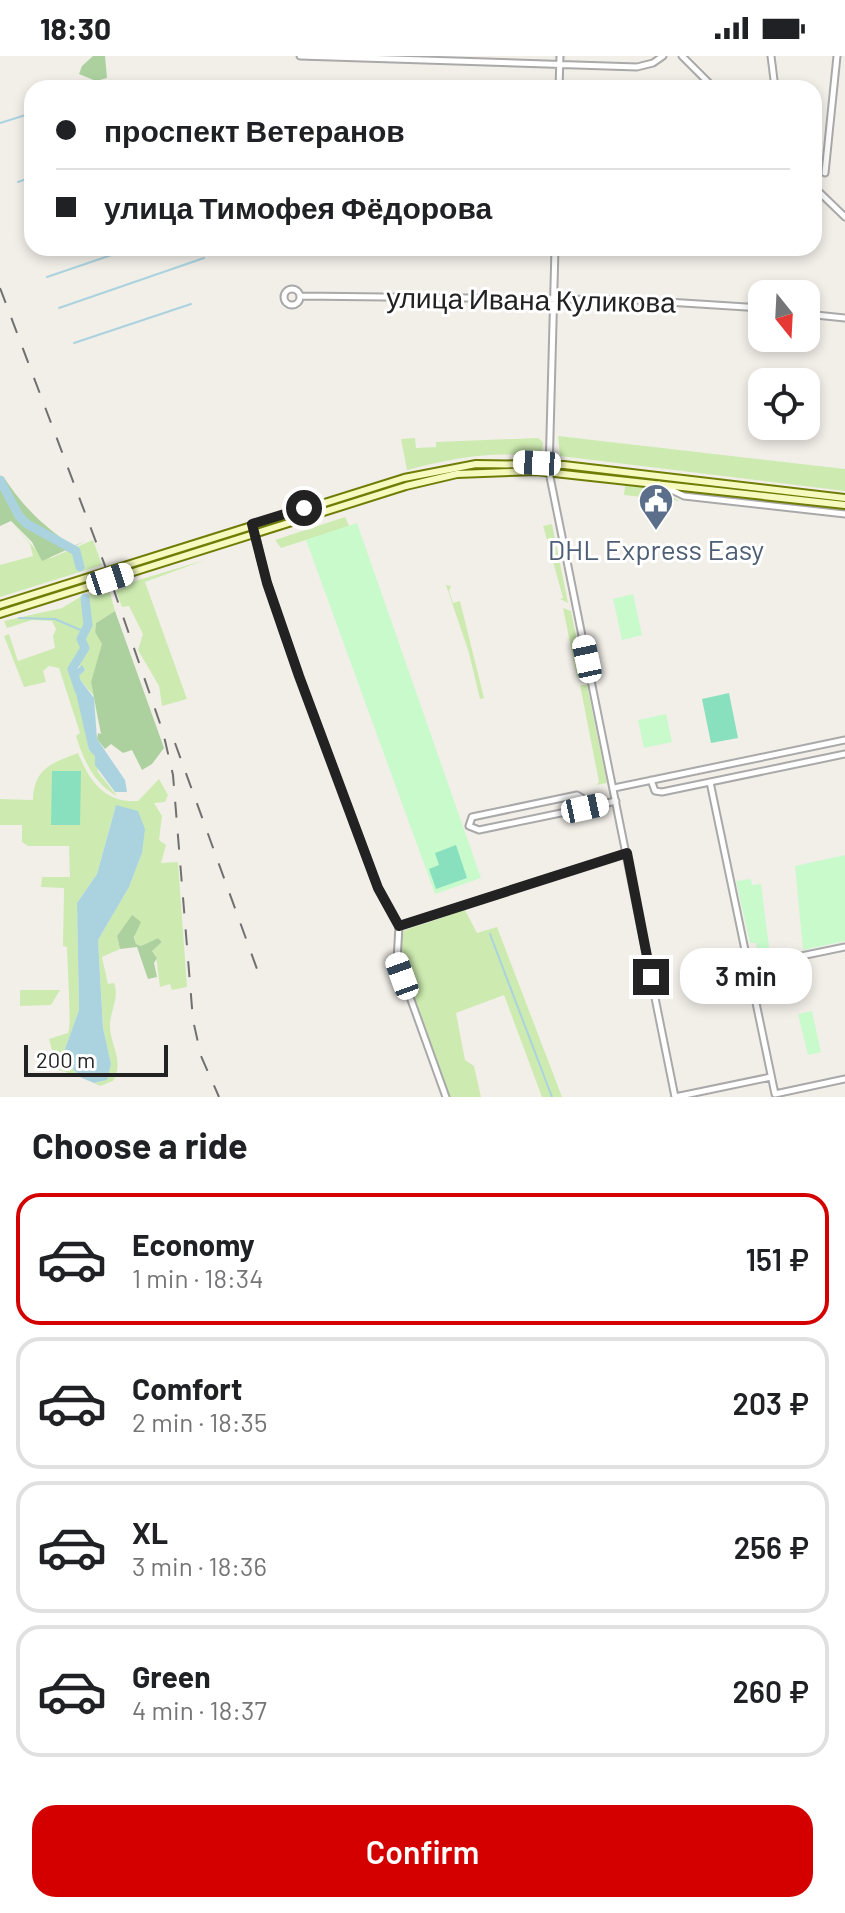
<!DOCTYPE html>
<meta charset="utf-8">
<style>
body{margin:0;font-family:Barlow,sans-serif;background:#f2f2f2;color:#202124;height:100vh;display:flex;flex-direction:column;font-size:30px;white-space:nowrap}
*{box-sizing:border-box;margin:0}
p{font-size:26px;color:#757577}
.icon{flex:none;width:44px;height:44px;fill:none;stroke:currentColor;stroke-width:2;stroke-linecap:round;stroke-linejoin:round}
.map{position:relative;height:1041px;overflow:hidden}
.panel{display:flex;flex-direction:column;background:#fff;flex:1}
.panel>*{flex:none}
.hud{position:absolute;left:24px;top:24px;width:798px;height:176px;border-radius:24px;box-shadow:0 4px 12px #0003;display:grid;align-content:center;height:176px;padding:0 32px;background:#fff}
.needle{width:52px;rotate:162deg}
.fabs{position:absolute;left:748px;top:224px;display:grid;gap:16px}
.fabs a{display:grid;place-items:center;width:72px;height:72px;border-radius:16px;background:#fff;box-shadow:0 4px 12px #0003;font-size:40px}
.scale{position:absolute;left:24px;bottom:20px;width:144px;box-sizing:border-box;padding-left:8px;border:4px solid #222;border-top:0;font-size:22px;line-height:28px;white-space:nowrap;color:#222;-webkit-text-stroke:6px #fff;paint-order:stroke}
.end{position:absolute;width:36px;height:36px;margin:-18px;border:10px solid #222;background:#fff;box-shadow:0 0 0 4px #fff}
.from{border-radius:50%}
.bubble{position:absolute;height:56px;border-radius:24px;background:#fff;box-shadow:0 4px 12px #0003;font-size:26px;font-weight:600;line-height:56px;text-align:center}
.car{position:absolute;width:24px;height:48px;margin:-24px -12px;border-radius:10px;box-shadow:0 0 6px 2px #0007;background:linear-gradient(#fff 24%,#345 0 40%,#fff 0 76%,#345 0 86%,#fff 0)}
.hud b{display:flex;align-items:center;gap:28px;height:76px;font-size:30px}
.hud b+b{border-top:2px solid #e0e0e0}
.hud i{width:20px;height:20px;background:#202124}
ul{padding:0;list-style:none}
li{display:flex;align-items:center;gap:24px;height:132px;margin:0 16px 12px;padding:0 16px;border:4px solid #e0e0e0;border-radius:24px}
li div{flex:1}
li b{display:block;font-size:30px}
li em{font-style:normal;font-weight:600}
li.current{border-color:#d40000}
li>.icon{width:72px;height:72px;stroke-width:1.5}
h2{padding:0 32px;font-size:36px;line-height:96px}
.button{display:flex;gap:16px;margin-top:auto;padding:16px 32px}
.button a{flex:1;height:92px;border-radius:24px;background:#d40000;color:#fff;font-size:32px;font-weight:600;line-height:92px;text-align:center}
.status{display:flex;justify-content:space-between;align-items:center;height:56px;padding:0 40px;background:#fff;direction:ltr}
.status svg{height:22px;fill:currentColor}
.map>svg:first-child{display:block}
.grass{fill:#cdebb0}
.forest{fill:#add19e}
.park{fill:#c8facc}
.pitch{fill:#88e0be}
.water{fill:#aad3df}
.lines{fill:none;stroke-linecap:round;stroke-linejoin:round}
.stream{stroke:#aad3df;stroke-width:2}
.river{stroke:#aad3df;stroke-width:9}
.minor-casing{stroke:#a9a9a9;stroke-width:9}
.secondary-casing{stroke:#707d05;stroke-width:10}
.minor{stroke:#fff;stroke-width:5}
.secondary{stroke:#f7fabf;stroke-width:6}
.rail{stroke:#707070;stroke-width:2;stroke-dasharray:16 16;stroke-linecap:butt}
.route{stroke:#222;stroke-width:10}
.labels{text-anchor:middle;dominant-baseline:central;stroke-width:6;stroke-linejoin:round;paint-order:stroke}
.street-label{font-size:28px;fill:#222;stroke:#fff}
.service-label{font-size:28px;fill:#4e5e75;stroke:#fff}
</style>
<div class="status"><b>18:30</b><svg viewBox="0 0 49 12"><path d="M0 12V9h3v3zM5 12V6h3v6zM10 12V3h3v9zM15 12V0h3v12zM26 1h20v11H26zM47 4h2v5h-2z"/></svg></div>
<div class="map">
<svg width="845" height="1041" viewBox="0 0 845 1041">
<rect width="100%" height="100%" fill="#f2efe9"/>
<path class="grass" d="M558,380L845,413V435L560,400Z
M415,382L416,392L436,391V386L538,382L543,386L542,398L537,401C493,394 450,403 407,414L401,383Z
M625,430L653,431L680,445L624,439Z
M345,461L349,470L281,492L275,484Z
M10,465L39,497L51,502L93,484L102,509L0,541V509L33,500L30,488Z
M552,468L568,547L560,543L563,542L544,473L543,470Z
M205,504L145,526L187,643L162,650L159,630L138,594L143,578L129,550L122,551L116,535L123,532L122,529Z
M446,529L451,530L449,535L453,547L460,545L484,642L480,643L469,597Z
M109,533L115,555L96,567L95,576L103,588L91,626L101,679L93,639L78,621L85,614L78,609L87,592L83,583L91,568L87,539Z
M82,540L87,567L80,583L83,591L71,612C75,618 87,680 89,694L95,699L98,716L117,740C94,728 83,703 76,680L80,677L59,612L49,610L43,615L46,626L24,631L4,580L9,578L18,605L55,592L53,580L56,573L52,565L32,564L7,572L4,565L62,552Z
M563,552L571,555L584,620L577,621Z
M580,629H587L607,727L596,729L599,726Z
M78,697C90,726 105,747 138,745L159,723L168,739L165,746L154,747L162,760L159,784L166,789L161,807L178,806L187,931L172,934L170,928L160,931L156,900L152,895L162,886L158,882L141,890L136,888L131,861L117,880L120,893L102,901L108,928L114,927C120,943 109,956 110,973C112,992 124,1006 113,1025L100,1030L94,1027L104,1025L111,1008L103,972L98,884L129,831L142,797L125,752H115L97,818L77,847L79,954L65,993L69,1009L82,1022L57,1013L49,983L68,977C72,971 67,905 67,891L63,890L64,832L41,831L42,821H70L69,790H28L22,786V769H0V743L33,744C34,712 52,707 78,697Z
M465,854L477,877L497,871L562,1041H542L504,939L456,957L465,1004L474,1010L481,1041H450L418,955L399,893V879L405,874Z
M20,934H60L51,949L20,950Z"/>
<path class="forest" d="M93,0H105L107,22L96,25L79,18L82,10Z
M3,420C22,450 44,471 73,490L86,485L42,505L32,486L11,465L0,470V423Z
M115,555L164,692L152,708L142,714L132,694L123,697L111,688L105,693L97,683L98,677L101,678L91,626L102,588L95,576L96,567Z
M132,859L141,866L134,881L136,888L141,890L158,882L162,886L152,895L157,902L154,907L157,921L148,923L137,891L120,893L117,880Z"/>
<path class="park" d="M357,467L481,822L435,838L306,484Z
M633,538L642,579L622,584L613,543Z
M666,658L672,686L644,692L638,664Z
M845,799V885L803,894L795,810Z
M751,823L752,829L761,828L770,899L758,900L756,887H750L736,825Z
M812,955L821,996L808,999L798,958Z"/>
<path class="pitch" d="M729,637L738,682L711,687L702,643Z
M52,715H81L80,769H51Z
M456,789L467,822L436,833L429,813L439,809L435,797Z"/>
<path class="water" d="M82,609L85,614L78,621L94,642L97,683L125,724L127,736H115L95,709V700L89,694L73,624L78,622L74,616Z
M116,749L138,755L145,773L142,797L129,831L98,884L103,972L111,1008L107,1024L94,1027L82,1022L69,1009L65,993L79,954L77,847L97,818Z"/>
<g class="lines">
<path class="stream" d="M0,67L32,57
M18,126L32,121
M47,221L132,192
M59,252L204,202
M74,287L191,248
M19,562L55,563L85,576
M490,878L552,1041"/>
<path class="river" d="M0,424L19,460L27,468L76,495L80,511
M79,634L72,613L85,592L81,583L88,569L85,542"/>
<defs>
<path id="minor" d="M300,0L637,11L653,7L663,0
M682,0L714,32
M771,0L775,32
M559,32L560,0
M825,117L837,0
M814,131L845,161
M555,192L549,416L675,1041
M284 241a8 8 0 1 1 16 0a8 8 0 1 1-16 0Z
M301,240L636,244L762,252
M806,258L845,262
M659,428L684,440L845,458
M255,477L267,527L299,620L378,832L399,870L397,905L446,1041
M651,724L655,735L662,736L845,698
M710,726L775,1038L845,1023
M614,732L845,684
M577,739L582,742L585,752L479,774L469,770L472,761Z
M585,752L616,745
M399,870L626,797
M748,911L845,891
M675,1041L771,1021"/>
<path id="secondary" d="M0,549L404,422L476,408L564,409L845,442
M0,558L406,430L457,418L536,415L845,449"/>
</defs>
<use href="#minor" class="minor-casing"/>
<use href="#secondary" class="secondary-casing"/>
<use href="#minor" class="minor"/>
<use href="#secondary" class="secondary"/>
<path class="rail" d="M0,232L110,523L163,676L173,719L193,964L201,1000L219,1041
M175,687L261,924"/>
</g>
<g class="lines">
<path class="route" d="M304,452L252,468L267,527L299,620L378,832L399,870L627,797L651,921"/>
</g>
<defs>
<symbol id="civic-pin" viewBox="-11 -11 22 30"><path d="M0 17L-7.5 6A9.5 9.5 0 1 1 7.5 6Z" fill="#5c6f8a" stroke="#fff"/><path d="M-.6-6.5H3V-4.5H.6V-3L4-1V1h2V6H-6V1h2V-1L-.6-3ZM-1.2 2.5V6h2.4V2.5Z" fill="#fff"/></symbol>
</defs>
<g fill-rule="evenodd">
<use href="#civic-pin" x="636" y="425" width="40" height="54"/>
</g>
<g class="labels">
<g class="street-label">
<text transform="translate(531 243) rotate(1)">улица Ивана Куликова</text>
</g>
<g class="service-label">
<text x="656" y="493">DHL Express Easy</text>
</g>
</g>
</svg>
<div class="fabs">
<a><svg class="needle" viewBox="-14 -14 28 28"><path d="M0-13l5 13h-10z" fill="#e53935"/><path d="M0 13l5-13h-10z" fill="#757577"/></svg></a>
<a><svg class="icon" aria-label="locate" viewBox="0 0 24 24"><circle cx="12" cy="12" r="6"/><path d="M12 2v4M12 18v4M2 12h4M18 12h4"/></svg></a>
</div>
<div class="scale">200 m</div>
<i class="end from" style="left:304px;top:452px"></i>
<i class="end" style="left:651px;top:921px"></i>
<div class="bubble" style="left:680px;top:892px;width:132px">3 min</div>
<i class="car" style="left:537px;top:407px;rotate:273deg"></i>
<i class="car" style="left:110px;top:523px;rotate:72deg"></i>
<i class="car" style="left:587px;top:603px;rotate:348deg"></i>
<i class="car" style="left:585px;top:752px;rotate:78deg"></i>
<i class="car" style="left:402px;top:920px;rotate:340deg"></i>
<div class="hud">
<b><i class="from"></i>проспект Ветеранов</b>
<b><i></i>улица Тимофея Фёдорова</b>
</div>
</div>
<section class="panel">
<h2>Choose a ride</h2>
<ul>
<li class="current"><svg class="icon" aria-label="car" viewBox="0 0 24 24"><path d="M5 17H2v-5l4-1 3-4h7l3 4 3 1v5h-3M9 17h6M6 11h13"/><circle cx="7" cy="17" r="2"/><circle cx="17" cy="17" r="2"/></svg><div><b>Economy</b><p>1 min · 18:34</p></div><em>151 ₽</em></li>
<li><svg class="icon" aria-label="car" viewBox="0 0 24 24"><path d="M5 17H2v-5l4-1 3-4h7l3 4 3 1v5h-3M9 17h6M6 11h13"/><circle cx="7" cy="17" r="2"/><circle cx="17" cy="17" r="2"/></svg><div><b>Comfort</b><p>2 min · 18:35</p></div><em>203 ₽</em></li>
<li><svg class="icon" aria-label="car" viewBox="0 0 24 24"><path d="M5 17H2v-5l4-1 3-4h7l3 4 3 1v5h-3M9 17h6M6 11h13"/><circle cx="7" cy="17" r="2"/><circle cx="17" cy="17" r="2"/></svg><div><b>XL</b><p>3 min · 18:36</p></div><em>256 ₽</em></li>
<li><svg class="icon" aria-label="car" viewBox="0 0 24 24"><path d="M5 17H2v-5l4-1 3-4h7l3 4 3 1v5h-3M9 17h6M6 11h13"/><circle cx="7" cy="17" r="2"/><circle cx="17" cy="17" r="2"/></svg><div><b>Green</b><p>4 min · 18:37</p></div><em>260 ₽</em></li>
</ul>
<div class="button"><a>Confirm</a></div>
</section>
